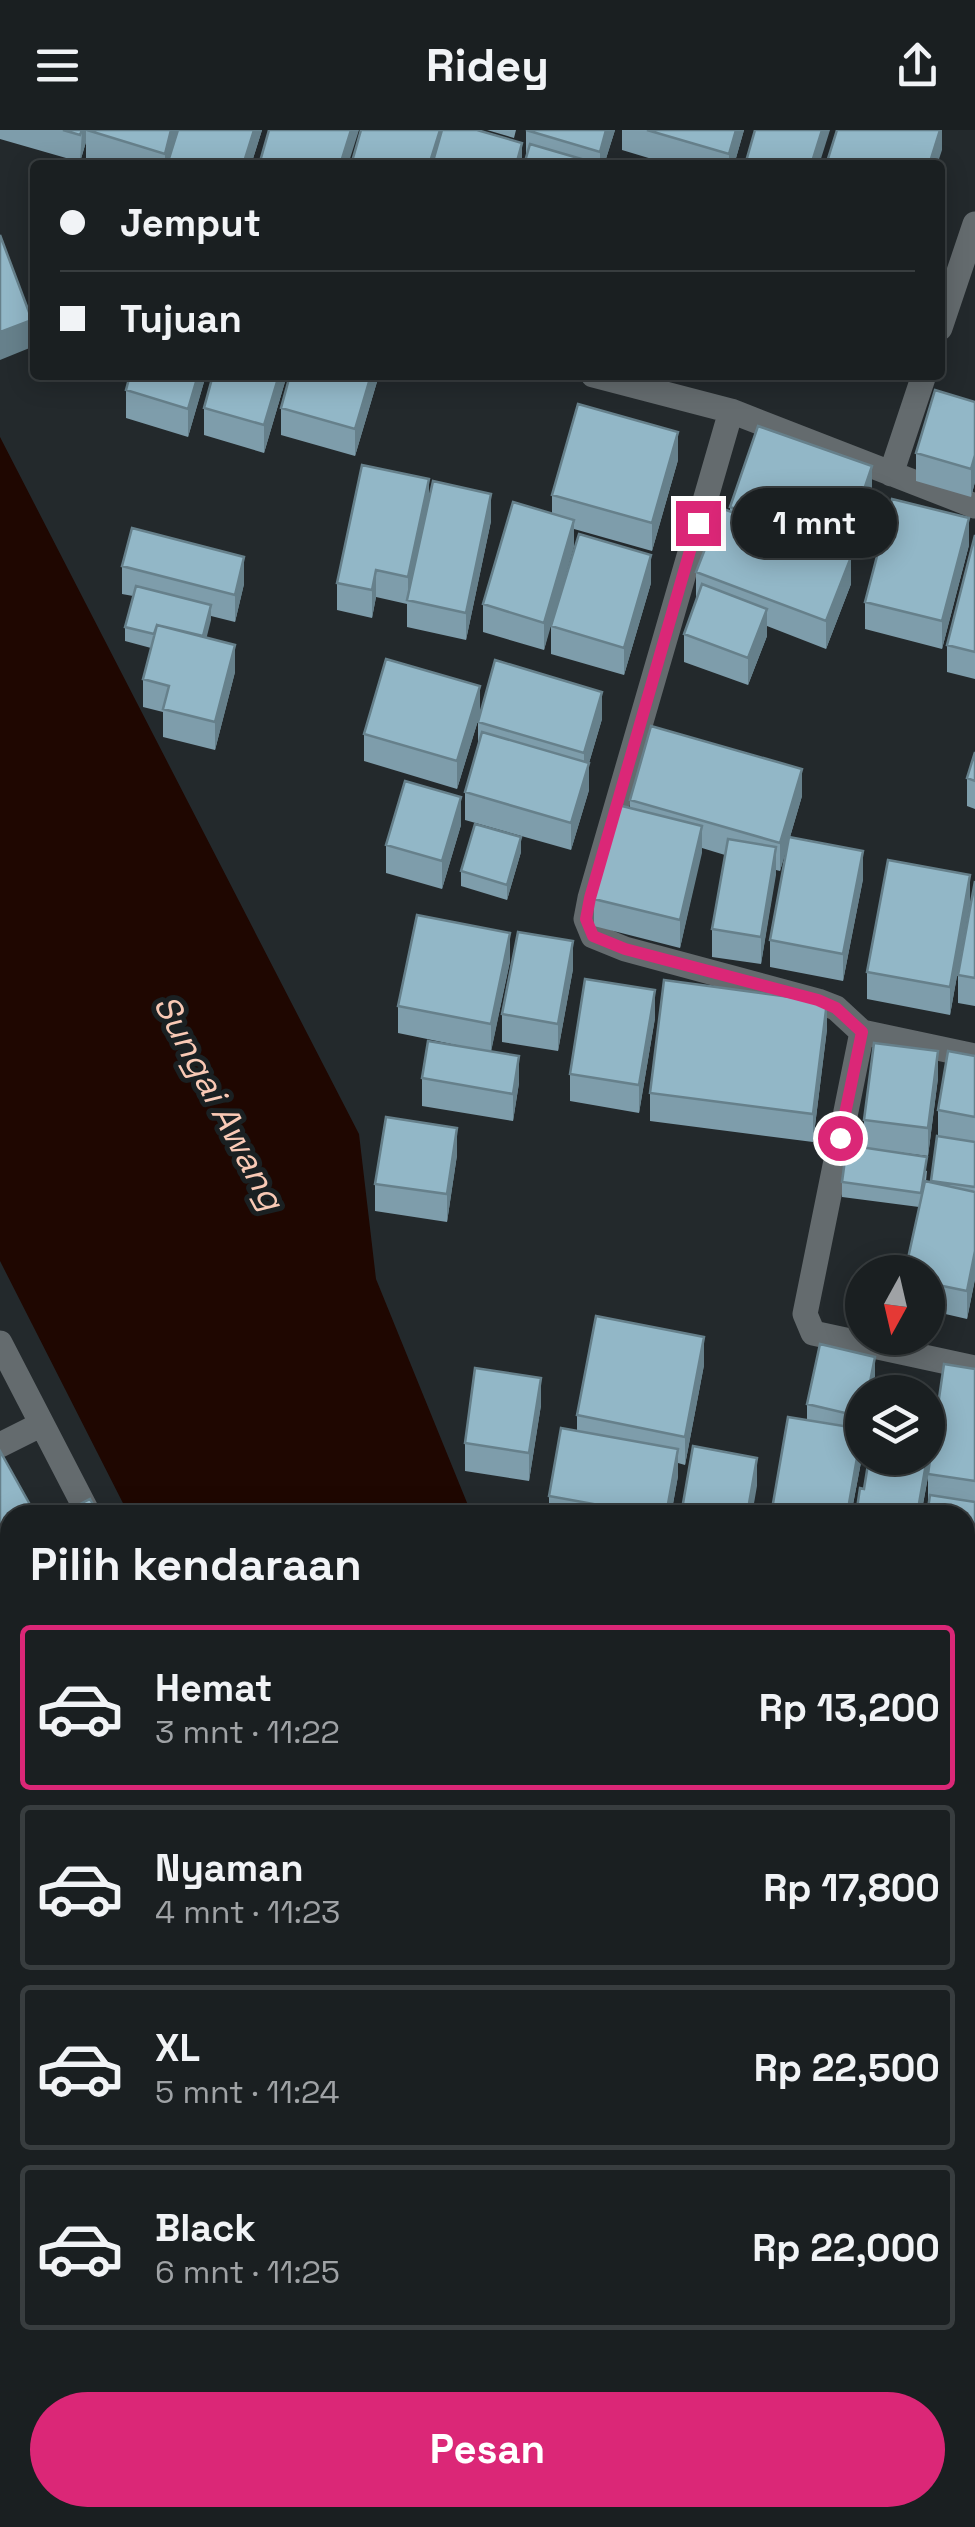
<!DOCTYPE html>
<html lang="id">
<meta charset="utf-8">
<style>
body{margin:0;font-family:"Space Grotesk",sans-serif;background:#23272a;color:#f1f3f6;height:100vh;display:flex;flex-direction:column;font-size:38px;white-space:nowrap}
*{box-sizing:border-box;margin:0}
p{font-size:32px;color:#9fa2a5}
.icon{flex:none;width:55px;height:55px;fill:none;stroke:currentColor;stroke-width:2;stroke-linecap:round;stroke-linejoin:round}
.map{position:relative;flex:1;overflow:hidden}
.panel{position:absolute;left:0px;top:1375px;width:975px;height:1022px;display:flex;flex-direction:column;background:#1a1f21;border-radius:30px 30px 0 0;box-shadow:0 5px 25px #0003,0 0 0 2px #383d3f}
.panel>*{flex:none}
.top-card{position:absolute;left:30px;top:30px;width:915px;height:220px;border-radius:10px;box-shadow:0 5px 25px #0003,0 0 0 2px #383d3f;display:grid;align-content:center;height:220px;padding:0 30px;background:#1a1f21}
.needle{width:65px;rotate:188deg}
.buttons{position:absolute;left:845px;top:1125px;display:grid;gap:20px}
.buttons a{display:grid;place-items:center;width:100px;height:100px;border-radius:50%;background:#1a1f21;box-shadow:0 5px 25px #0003,0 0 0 2px #383d3f;font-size:50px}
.end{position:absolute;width:45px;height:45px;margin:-22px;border:12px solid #db2777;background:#fff;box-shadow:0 0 0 5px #fff}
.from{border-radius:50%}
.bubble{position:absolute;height:70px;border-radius:35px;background:#1a1f21;box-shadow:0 5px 25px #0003,0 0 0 2px #383d3f;font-size:32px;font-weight:700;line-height:70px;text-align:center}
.top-card b{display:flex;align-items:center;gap:35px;height:95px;font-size:38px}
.top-card b+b{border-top:2px solid #383d3f}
.top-card i{width:25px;height:25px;background:#f1f3f6}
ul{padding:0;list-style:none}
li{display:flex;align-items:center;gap:30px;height:165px;margin:0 20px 15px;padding:0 10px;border:5px solid #383d3f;border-radius:10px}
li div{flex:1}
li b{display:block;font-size:38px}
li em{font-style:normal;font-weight:700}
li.selected{border-color:#db2777}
li>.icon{width:90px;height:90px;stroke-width:1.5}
h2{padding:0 30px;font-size:45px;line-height:120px}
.primary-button{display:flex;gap:20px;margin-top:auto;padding:20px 30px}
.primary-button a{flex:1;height:115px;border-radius:60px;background:#db2777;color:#fff;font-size:40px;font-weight:700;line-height:115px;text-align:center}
header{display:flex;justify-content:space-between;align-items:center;height:130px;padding:0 30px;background:#1a1f21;font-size:45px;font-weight:700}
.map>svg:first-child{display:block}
.water{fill:#1f0701}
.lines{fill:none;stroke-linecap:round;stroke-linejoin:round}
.street{stroke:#646b6e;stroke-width:25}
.wall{fill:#7e9dab}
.shaded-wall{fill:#66808b}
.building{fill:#92b7c7;stroke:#66808b;stroke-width:2.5}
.route{stroke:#db2777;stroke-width:12}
.labels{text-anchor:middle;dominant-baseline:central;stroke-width:10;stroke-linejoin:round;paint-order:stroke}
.water-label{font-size:35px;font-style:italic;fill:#f9c9b5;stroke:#1a2022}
</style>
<header><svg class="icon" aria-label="menu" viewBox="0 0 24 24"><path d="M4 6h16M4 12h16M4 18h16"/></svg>Ridey<svg class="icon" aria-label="share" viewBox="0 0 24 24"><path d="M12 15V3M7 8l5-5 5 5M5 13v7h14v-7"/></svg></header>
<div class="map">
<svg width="975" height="2397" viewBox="0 0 975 2397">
<rect width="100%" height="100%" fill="#23292c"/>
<path class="water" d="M0,307L359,1004L376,1149L472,1385H129L0,1131Z
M965,2112L975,2127V2397H806L800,2388H965Z
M0,2285L10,2287V2388H332L351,2397H0Z"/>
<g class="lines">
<path class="street" d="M940,198L975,94
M593,245L731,281L975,376
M731,281L590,768L586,789L593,806L625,819L818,871L836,878L862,902L975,926
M891,344L924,245
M862,902L805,1184L813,1203L975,1238
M0,1213L89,1385
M0,1315L42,1294
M965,1524L975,1526
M0,1588L10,1583
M0,1863L10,1858
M0,2130L10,2131"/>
</g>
<path class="wall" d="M0,0H262L251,35H108L86,29V12L80,32L0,9Z
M487,0H516L514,8Z
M526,0H615L604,35L526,28Z
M622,0H744L734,35H672L622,20Z
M130,245H206L188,307L126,288V260Z
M287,245L264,323L204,305V278Z
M379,245L355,326L281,305V278Z
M851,245H872L870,251Z
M975,272V352L971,367L916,351V323Z
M678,330L652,421L574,399L544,520L483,502V474L552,383V365Z
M872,364L851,427V454L826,519L767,496V506L748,555L684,532V504L696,470V442L730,381V377Z
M429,367L491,391L466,510L407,497V474L376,467L372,488L337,480V453Z
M975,405V549L947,542V515Z
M969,415L942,519L865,499V472Z
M122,436L244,454L235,492L211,486L206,507L235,542L215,620L163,607V582L143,577V549L151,518L125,511V497L133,466L122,464Z
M651,453L624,545L551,524V496Z
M480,584L457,659L364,631V604Z
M602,589L589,633V660L571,720L465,690V662L478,619V592Z
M975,622V679L967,676V648Z
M802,666L790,707L863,749L843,851L770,837V810L788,713L780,741L776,740L761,834L712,827V799L725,725L702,718L680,818L594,796V769L630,678V670Z
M461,695L442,759L386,743V715Z
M521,722L507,770L461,756V741Z
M975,751V876L958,873V845Z
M970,773L950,885L867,869V842Z
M510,831L491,921L519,953L513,991L422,976V948L471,918L398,903V876Z
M573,839L558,921L502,912V884Z
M655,888L639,983L570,971V944Z
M827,899L813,1012L650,991V963Z
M975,926V1149L967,1189L928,1180V1142L919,1077L842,1067V1052L864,1018V990L938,948L928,1026L873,1019L927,1041L926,1051L931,1052L938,1006V980Z
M457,1025L447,1092L375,1081V1054Z
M704,1235L685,1335L678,1333V1346L671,1385H549V1366L577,1301V1285Z
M975,1239V1480L965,1479V1385L928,1371V1347L921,1385L864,1359L936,1288Z
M875,1254L874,1262H862V1327L851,1385H771L807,1290V1274Z
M541,1275L529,1351L465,1341V1313Z
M10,1436V1499L0,1479V1441Z
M965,1526L975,1527V1612L972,1641L975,1642V1786L965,1784Z
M10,1605V1648L0,1629V1610Z
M975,1799V2032L965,2030V1821Z
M10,1876V1934L0,1914V1881Z"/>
<path class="shaded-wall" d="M82,0H90L86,1V12L80,32Z
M171,0H179L169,35H165V24Z
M254,0H262L251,35H243Z
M351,0H359L348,35H340Z
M440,0H444L437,35H429Z
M606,0H615L604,35H600V22Z
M736,0H744L734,35H729V24Z
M822,0H830L819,35H811Z
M940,0H942V20L937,35H929Z
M522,13V35H516Z
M32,190V217L0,230V202Z
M198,245H206L188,307V279Z
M279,245H287L264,323V295Z
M371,245H379L355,326V299Z
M678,302V330L652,421V393Z
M975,325V352L971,367V339Z
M872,336V364L849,431L851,427V454L826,519V491L845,442V416Z
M429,349V377L408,470V447Z
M491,364V391L466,510V483Z
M969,388V415L942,519V491Z
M574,390V417L544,520V493Z
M651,425V453L624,545V518Z
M244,427V454L235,492V465Z
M376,440V467L372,488V460Z
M211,475V490L201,530V515Z
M767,479V506L748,555V528Z
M235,515V542L215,620V592Z
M480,556V584L457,659V631Z
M602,562V589L589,633V660L571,720V693L584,650V623Z
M802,639V666L780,741V713Z
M461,667V695L442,759V731Z
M702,696V723L680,818V790Z
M521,707V722L507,770V755Z
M776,717V745L761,834V807Z
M863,721V749L843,851V824Z
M970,745V773L950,885V857Z
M510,803V831L491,922V894Z
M573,811V839L558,921V894Z
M655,860V888L639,983V955Z
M827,872V899L813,1012V984Z
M938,921V948L928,1026V998Z
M519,926V953L513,991V964Z
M457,998V1025L447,1092V1064Z
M975,1121V1149L967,1189V1161Z
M704,1207V1235L685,1335V1307Z
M875,1227V1254L874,1262H868Z
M541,1248V1275L529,1351V1323Z
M936,1275V1303L921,1385H917Z
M862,1299V1327L851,1385H847Z
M678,1319V1346L671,1385H666Z
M757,1328V1356L752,1385H747Z
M10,1393V1421L0,1426V1399Z
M8,1507V1521L0,1525V1511Z
M975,1585V1612L970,1650V1623Z
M6,1679V1694L0,1697V1682Z
M10,1786V1800L0,1805V1791Z
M10,2039V2067L0,2071V2043Z"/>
<path class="building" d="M63,0H82L80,5Z
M87,0H171L165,24Z
M178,0H254L243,35H167Z
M269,0H351L340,35H259Z
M361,0H440L429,35H351Z
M442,0H477L522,13L516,35H432Z
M526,0H606L600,22Z
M647,0H736L729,24Z
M755,0H822L811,35H745Z
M837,0H940L929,35H826Z
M530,14L602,35H524Z
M0,105L32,190L0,202Z
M130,245H198L188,279L126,260Z
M213,245H279L264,295L204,278Z
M290,245H371L355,299L281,278Z
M935,260L975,272V325L971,339L916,323Z
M578,274L678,302L652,393L552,365Z
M758,296L872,336L845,416L730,377Z
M362,335L429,349L408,447L376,440L372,460L337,453Z
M433,351L491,364L466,483L407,470Z
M892,369L969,388L942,491L865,472Z
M513,372L574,390L544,493L483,474Z
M721,378L851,427L826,491L696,442Z
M132,398L244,427L235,465L122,436Z
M579,404L651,425L624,518L551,496Z
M975,405V522L947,515Z
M702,454L767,479L748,528L684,504Z
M136,456L211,475L203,506L157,495L154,504L125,497Z
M157,495L235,515L215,592L163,579L169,556L143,549Z
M386,529L480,556L457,631L364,604Z
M495,530L602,562L584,623L478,592Z
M651,596L802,639L780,713L630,670Z
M482,602L589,633L571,693L465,662Z
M975,622V651L967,648Z
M405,651L461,667L442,731L386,715Z
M618,675L702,696L680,790L594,769Z
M475,694L521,707L507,755L461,741Z
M789,707L863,721L843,824L770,810Z
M728,709L776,717L761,807L712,799Z
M888,730L970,745L950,857L867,842Z
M975,751V848L958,845Z
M417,785L510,803L491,894L398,876Z
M518,802L573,811L558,894L502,884Z
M585,849L655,860L639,955L570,944Z
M664,850L827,872L813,984L650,963Z
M428,911L519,926L513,964L422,948Z
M874,913L938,921L928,998L864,990Z
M948,921L975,926V987L938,980Z
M386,987L457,998L447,1064L375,1054Z
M937,1006L975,1012V1057L931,1051Z
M847,1015L927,1027L921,1063L842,1052Z
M925,1051L975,1062V1121L967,1161L928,1153V1142H905Z
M596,1186L704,1207L685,1307L577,1285Z
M820,1214L875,1227L868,1262H862V1287L807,1274Z
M944,1234L975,1239V1351L928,1344Z
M475,1238L541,1248L529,1323L465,1313Z
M928,1274L936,1275L928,1323Z
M788,1287L862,1299L847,1385H771Z
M561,1298L678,1319L666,1385H654L549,1366Z
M693,1316L757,1328L747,1385H681Z
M0,1321L33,1380L25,1385H10V1393L0,1399Z
M869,1328H927L917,1385H856L860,1358L864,1359Z
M930,1365L975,1372V1453L965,1451V1385H927Z
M90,1369L99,1385H59Z
M10,1436V1484L0,1465V1441Z
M0,1490L8,1507L0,1511Z
M965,1526L975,1527V1585L970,1623L965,1622Z
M10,1605V1633L0,1614V1610Z
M965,1640L975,1642V1758L965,1757Z
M0,1668L6,1679L0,1682Z
M10,1713V1786L0,1791V1718Z
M969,1798L975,1799V1893L965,1891V1821Z
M10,1876V1919L0,1900V1881Z
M965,1900L975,1902V2005L965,2003Z
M10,1973V2039L0,2043V1977Z"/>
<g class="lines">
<path class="route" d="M698,393L590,768L586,789L593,806L625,819L818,870L836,878L862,902L840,1008"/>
</g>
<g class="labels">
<g class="water-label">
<text transform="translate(219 972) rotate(62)">Sungai Awang</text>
</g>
</g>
</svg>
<div class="buttons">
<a><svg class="needle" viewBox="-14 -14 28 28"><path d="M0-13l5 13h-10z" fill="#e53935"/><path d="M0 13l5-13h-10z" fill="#9fa2a5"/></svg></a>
<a><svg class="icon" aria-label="layers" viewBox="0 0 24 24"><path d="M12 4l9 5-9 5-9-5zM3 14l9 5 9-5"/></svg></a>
</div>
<i class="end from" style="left:840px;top:1008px"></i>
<i class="end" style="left:698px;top:393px"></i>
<div class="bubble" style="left:732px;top:358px;width:165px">1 mnt</div>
<div class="top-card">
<b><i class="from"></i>Jemput</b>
<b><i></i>Tujuan</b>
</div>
<section class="panel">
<h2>Pilih kendaraan</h2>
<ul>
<li class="selected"><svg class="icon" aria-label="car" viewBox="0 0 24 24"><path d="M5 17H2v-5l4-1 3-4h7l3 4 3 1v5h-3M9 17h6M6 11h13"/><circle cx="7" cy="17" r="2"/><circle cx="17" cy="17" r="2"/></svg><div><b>Hemat</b><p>3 mnt · 11:22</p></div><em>Rp 13,200</em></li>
<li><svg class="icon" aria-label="car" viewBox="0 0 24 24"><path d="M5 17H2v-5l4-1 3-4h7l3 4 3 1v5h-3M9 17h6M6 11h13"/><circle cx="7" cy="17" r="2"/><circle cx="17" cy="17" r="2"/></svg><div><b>Nyaman</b><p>4 mnt · 11:23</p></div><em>Rp 17,800</em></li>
<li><svg class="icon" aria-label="car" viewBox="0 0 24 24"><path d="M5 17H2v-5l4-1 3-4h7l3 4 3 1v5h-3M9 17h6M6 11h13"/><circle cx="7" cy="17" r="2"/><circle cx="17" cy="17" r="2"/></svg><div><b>XL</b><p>5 mnt · 11:24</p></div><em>Rp 22,500</em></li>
<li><svg class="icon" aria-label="car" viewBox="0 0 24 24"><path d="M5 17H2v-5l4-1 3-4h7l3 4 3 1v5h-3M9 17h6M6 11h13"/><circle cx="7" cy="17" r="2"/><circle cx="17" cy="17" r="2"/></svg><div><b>Black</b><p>6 mnt · 11:25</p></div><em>Rp 22,000</em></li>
</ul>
<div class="primary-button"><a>Pesan</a></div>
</section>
</div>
